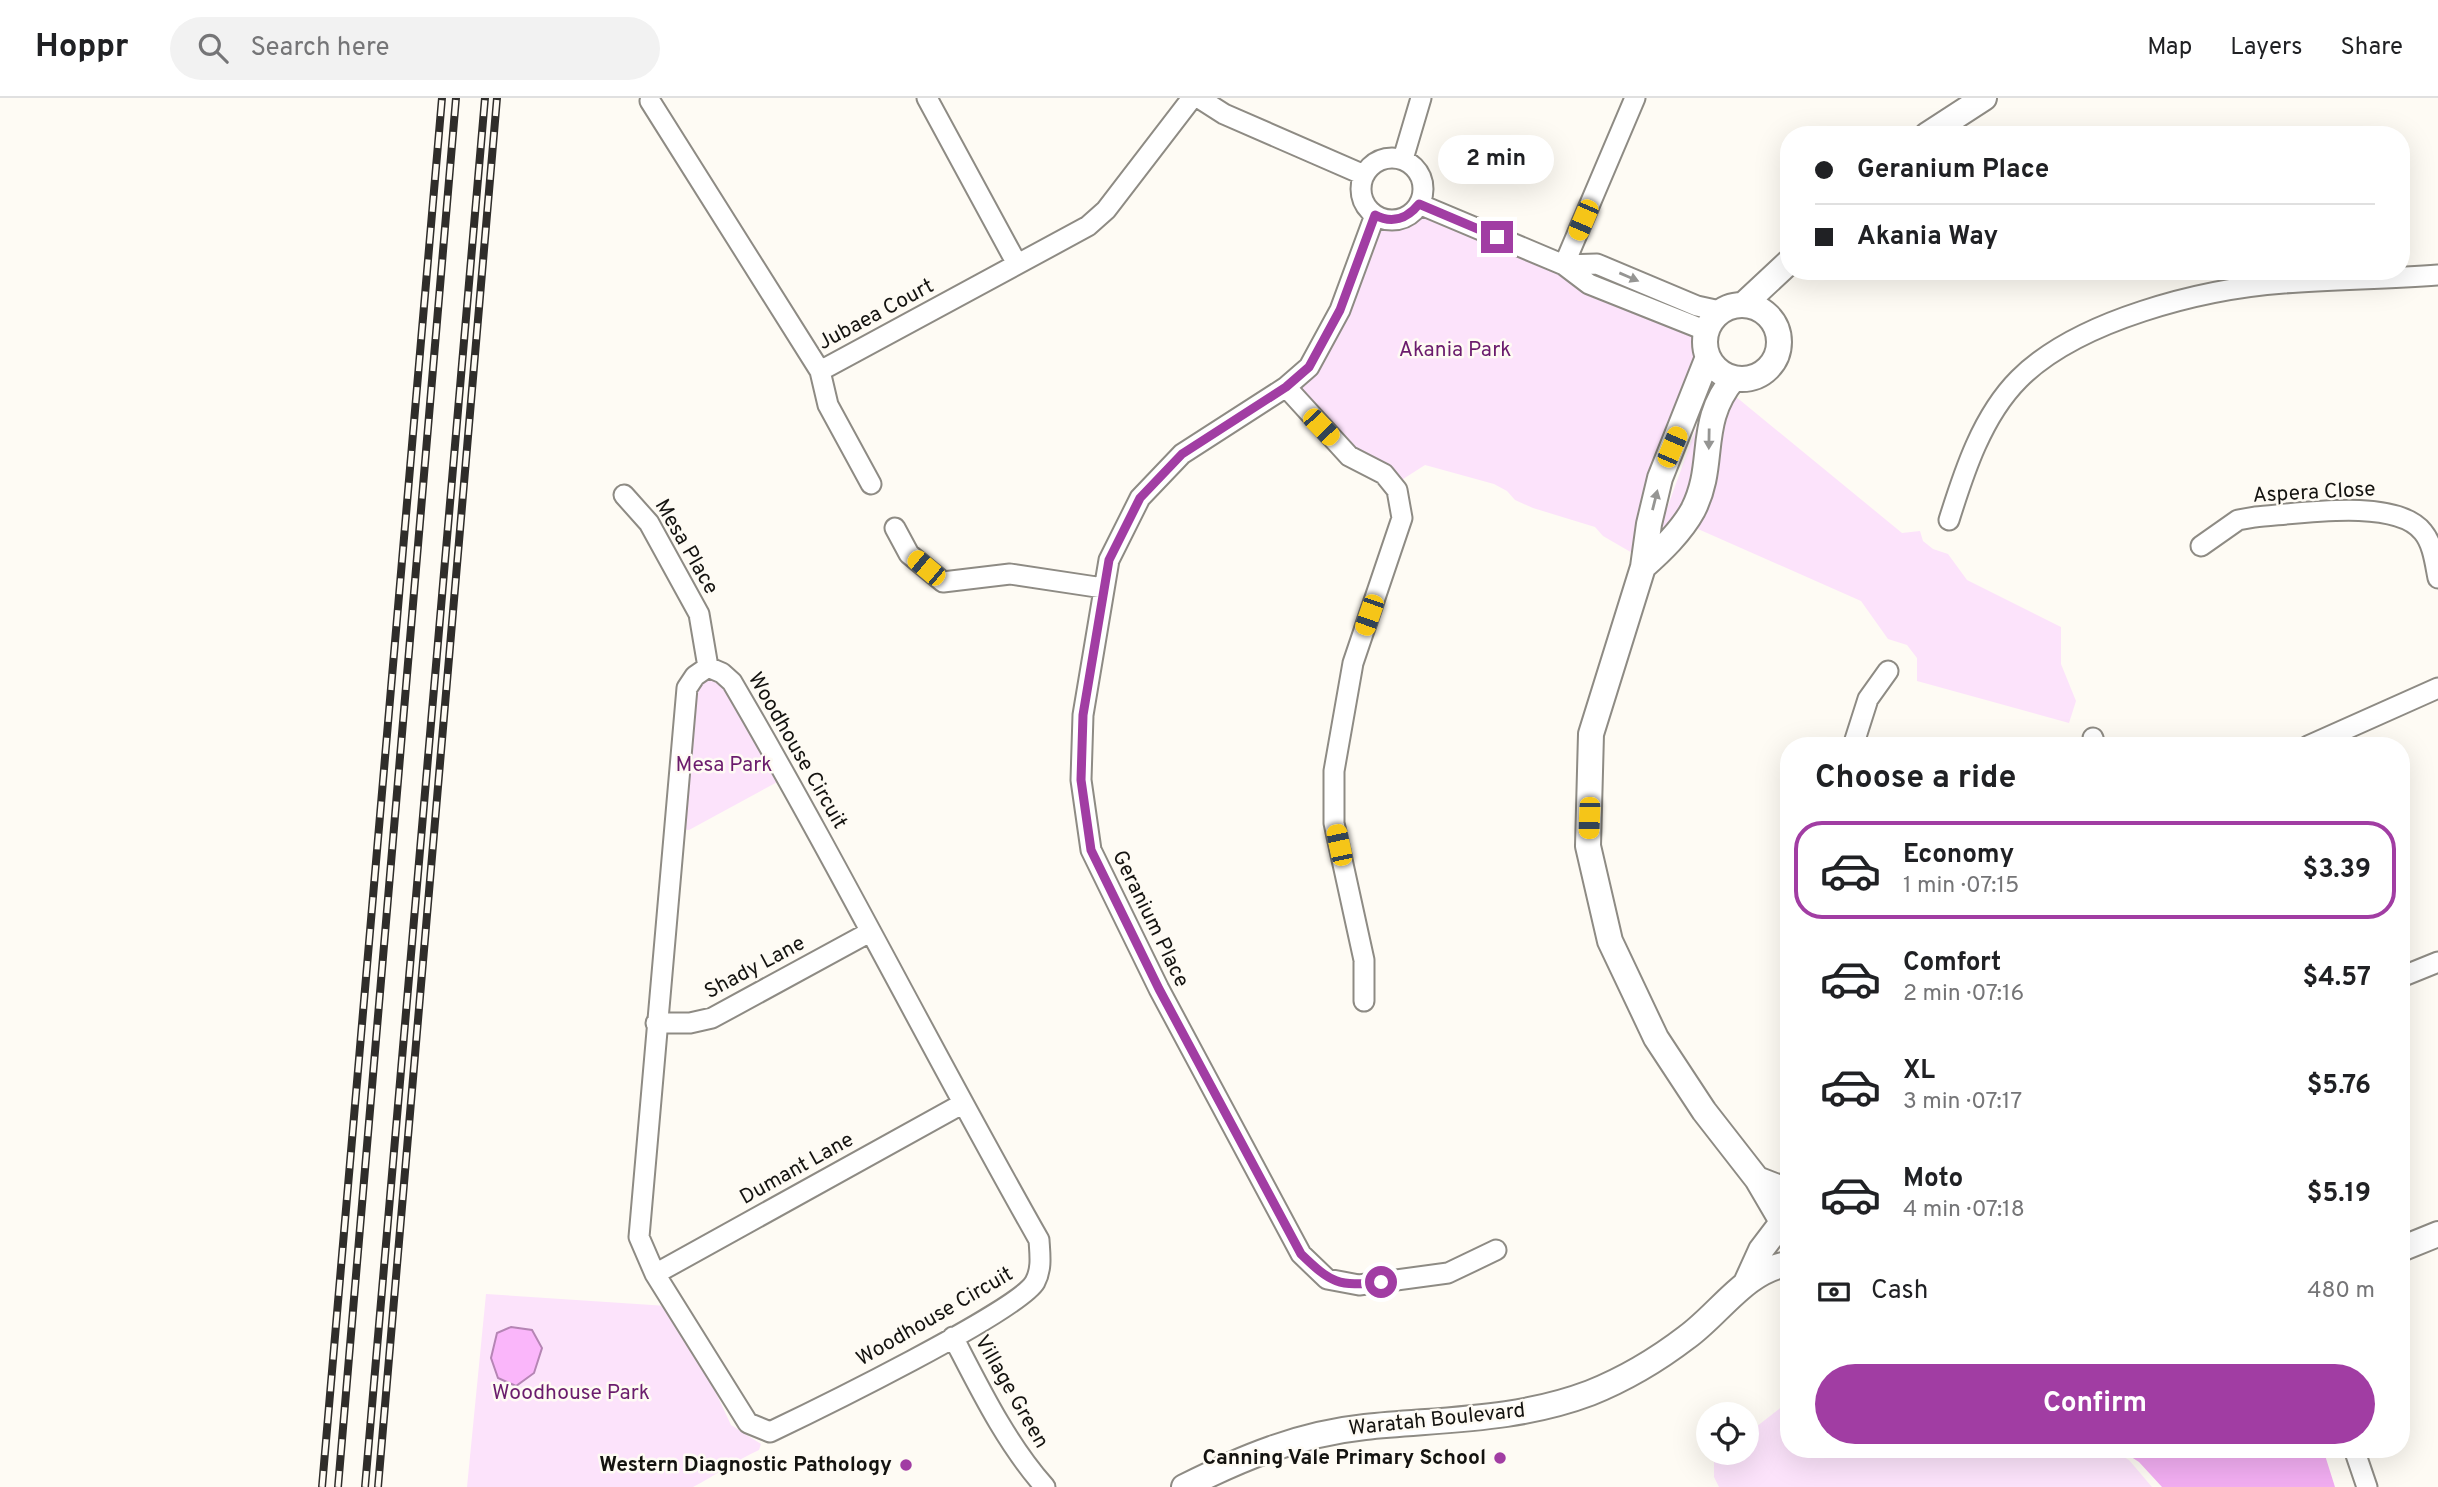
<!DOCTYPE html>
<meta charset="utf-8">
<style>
body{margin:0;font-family:Overpass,sans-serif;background:#f2f2f2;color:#202124;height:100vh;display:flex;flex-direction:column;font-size:26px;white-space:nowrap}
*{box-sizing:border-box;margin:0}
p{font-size:23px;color:#757577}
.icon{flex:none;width:38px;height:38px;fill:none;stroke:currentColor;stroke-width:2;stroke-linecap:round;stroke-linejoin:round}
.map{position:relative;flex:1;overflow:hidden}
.sheet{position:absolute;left:1780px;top:639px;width:630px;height:721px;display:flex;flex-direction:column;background:#fff;border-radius:28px;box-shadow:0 7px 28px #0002}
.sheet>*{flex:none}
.top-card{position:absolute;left:1780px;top:28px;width:630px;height:154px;border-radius:28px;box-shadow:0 7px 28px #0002;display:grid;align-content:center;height:154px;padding:0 35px;background:#fff}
.fabs{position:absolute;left:1696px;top:1304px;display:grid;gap:14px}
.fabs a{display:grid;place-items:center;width:63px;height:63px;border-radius:50%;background:#fff;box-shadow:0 7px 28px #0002;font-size:35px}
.end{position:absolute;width:32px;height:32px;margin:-16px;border:9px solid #a13da3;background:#fff;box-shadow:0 0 0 4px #fff}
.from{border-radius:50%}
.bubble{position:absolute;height:49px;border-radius:24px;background:#fff;box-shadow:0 7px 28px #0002;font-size:23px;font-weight:700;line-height:49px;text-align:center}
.car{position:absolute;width:21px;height:42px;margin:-21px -10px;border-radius:9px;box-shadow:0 0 5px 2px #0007;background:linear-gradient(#f5c518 24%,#345 0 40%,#f5c518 0 76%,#345 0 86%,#f5c518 0)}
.top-card b{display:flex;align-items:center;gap:24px;height:66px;font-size:26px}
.top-card b+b{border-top:2px solid #e0e0e0}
.top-card i{width:18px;height:18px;background:#202124}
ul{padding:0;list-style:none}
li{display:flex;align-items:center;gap:21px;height:98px;margin:0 14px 10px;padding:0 21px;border:4px solid transparent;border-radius:28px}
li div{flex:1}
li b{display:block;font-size:26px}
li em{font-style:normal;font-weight:700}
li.current{border-color:#a13da3}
li>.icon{width:63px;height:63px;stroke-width:1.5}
h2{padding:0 35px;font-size:32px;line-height:84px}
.pay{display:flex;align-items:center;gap:18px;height:77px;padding:0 35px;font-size:26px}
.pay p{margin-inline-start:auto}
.primary-button{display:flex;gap:14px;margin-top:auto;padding:14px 35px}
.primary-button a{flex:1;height:80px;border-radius:42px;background:#a13da3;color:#fff;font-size:28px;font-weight:700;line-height:80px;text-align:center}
header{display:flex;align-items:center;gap:42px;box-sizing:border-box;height:98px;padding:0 35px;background:#fff;border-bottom:2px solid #e0e0e0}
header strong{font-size:33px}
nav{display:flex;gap:38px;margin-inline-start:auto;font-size:24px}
.search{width:490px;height:63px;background:#f2f2f2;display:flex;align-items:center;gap:18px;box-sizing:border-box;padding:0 24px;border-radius:38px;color:#757577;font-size:26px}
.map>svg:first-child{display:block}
.green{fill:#fce3fb}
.forest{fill:#f1adf1}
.water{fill:#fab6fa;stroke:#b585b4;stroke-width:2}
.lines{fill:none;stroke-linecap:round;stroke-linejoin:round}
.minor-casing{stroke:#8e8b84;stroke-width:23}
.tertiary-casing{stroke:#8e8b84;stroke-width:28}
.minor{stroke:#fff;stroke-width:19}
.tertiary{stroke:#fff;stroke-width:24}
.rail-casing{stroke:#2f2d2a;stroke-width:8}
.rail{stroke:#fefbf4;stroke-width:5;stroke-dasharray:16;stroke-linecap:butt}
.oneway{fill:#959593}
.route{stroke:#a13da3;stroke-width:9}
.poi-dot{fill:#a13da3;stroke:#fefbf4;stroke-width:2.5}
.labels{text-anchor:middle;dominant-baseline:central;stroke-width:5;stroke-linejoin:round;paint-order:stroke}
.street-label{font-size:21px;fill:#141310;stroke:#fefbf4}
.park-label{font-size:21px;fill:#6b1c6d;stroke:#fefbf4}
.poi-label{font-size:21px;font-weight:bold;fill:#141310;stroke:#fefbf4;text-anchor:end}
</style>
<header>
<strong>Hoppr</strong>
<div class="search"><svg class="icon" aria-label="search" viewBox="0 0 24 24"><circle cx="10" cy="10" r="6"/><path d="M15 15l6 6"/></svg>Search here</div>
<nav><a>Map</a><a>Layers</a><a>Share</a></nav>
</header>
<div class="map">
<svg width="2438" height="1389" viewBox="0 0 2438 1389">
<rect width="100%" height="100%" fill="#fefbf4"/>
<path class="green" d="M1421,111L1704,234L1711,273L1634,456L1603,438L1595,429L1533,410L1515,402L1507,393L1494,386L1425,367L1400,383L1353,357L1290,293L1375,118L1397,123Z
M1718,284L1902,435L1920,433L1923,443L1933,451L1948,456L1967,482L2061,529V566L2076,603L2069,625L1917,583V560L1907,547L1888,541L1861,503L1698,431L1657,438L1699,322Z
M705,582H720L781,682L689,732L680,731L692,593Z
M486,1196L667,1208L703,1267L731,1327L761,1346L759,1352C735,1363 716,1377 693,1389H467Z
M1788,1304V1351H2110L2129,1362L2152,1389H1719L1714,1379V1362L1722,1355L1746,1354L1747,1336Z"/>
<path class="forest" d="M2119,1351H2323L2335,1389H2162L2139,1364Z"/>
<path class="water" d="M511,1229L532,1232L542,1250L534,1275L516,1288L498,1280L491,1260L497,1235Z"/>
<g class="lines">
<defs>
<path id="minor" d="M927,0L1017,166
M1199,0L1224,16L1364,77
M650,3L820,273L1088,128L1106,112L1192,0
M1361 91a31 31 0 1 1 62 0a31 31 0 1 1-62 0Z
M1403,61L1421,0
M1419,106L1564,167L1589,186L1707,233
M1375,117L1340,212L1309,269L1286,289L1182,356L1140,400L1109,462L1083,617L1081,682L1091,752L1159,891L1301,1156L1327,1181L1359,1187L1448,1175L1496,1152
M1564,167L1635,0
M1564,167L1597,166L1697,208L1720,213
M820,273L828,307L871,386
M1286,289L1349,358L1384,376L1397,392L1402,420L1353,565L1334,673V725L1364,862V903
M624,397L649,425L699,516L708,569
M1949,422C1964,374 1982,318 2019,281C2078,222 2202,191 2284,185C2335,181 2387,181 2438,177
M895,430L909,456L943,484L1010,476L1103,490
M2201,448L2238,422L2255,419C2296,416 2396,399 2423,434C2433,446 2435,465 2438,480
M708,569L722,575L732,584C839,767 934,957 1039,1142C1040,1157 1042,1171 1035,1184C1019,1213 812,1314 770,1334L748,1325L655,1176L639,1139L687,590L695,578Z
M2093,640L2095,648
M1853,648L1868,601L1888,573
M2308,648L2438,590
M2401,879L2438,864
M656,925H690L712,920L870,834
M655,1176L962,1006
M953,1239C980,1291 1006,1345 1045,1389
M2354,1351L2367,1389"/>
<path id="tertiary" d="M1927,37L1984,0
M1743,207L1788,165
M1705 244a37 37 0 1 1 74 0a37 37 0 1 1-74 0Z
M1708,259L1660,380L1649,426L1643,469L1591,636L1588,748L1610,843L1656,940L1704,1013L1757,1081L1781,1122
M1643,469C1661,453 1681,434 1693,412C1717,365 1696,325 1734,280
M1757,1081L1788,1093
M2401,1151L2438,1136
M1746,1185L1761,1152L1780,1127
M1184,1389C1242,1360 1299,1336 1365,1329C1442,1321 1516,1323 1590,1295C1625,1281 1657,1262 1687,1239C1720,1215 1746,1172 1788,1166"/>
</defs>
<use href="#minor" class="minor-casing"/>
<use href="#tertiary" class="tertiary-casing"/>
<use href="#minor" class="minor"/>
<use href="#tertiary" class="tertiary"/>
<defs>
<path id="rail" d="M322,1389L442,0
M338,1389L456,0
M365,1389L485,0
M378,1389L497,0"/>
</defs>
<use href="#rail" class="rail-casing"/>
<use href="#rail" class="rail"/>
</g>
<defs><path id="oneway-solid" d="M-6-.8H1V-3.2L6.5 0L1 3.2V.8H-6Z" transform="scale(1.75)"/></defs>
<g class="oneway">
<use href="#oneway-solid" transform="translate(1629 179) rotate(23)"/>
<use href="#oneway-solid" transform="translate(1709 341) rotate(91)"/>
<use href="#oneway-solid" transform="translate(1655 402) rotate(-76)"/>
</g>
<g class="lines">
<path class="route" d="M1381,1184C1338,1189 1331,1185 1301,1156L1159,891L1091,752L1081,682L1083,617L1109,462L1140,400L1182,356L1286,289L1309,269L1340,212L1375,117C1392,126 1407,121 1419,106L1497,139"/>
</g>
<g class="poi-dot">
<circle cx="1500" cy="1360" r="7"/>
<circle cx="906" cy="1367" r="7"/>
</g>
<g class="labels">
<g class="street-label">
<text transform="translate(876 217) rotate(-28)">Jubaea Court</text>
<text transform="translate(2314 395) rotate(-3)">Aspera Close</text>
<text transform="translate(686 449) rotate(60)">Mesa Place</text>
<text transform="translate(797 653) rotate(60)">Woodhouse Circuit</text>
<text transform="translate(1150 821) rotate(64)">Geranium Place</text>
<text transform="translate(755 870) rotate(-28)">Shady Lane</text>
<text transform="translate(797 1071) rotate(-29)">Dumant Lane</text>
<text transform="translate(935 1219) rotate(-30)">Woodhouse Circuit</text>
<text transform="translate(1011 1294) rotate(60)">Village Green</text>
<text transform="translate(1437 1322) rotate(-6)">Waratah Boulevard</text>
</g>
<g class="park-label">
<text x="1455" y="252">Akania Park</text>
<text x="724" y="667">Mesa Park</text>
<text x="571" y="1295">Woodhouse Park</text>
</g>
<g class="poi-label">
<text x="1486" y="1360">Canning Vale Primary School</text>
<text x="892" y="1367">Western Diagnostic Pathology</text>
</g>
</g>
</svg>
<div class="fabs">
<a><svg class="icon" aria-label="locate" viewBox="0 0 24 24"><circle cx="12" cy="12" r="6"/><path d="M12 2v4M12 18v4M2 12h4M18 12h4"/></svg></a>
</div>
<i class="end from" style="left:1381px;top:1184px"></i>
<i class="end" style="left:1497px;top:139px"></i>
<div class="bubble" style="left:1438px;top:37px;width:116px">2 min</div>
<i class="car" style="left:1583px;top:122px;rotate:203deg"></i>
<i class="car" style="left:1321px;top:329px;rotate:136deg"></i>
<i class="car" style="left:1672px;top:349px;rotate:23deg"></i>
<i class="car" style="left:926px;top:470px;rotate:310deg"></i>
<i class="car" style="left:1369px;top:517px;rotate:199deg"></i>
<i class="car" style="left:1589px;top:720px;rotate:182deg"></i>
<i class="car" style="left:1339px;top:747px;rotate:348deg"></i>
<div class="top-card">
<b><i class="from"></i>Geranium Place</b>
<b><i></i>Akania Way</b>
</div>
<section class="sheet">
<h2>Choose a ride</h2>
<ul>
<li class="current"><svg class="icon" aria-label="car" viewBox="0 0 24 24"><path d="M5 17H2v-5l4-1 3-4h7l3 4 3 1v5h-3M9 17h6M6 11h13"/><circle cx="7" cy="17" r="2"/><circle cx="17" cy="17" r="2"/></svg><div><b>Economy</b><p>1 min · 07:15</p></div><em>$3.39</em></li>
<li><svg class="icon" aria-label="car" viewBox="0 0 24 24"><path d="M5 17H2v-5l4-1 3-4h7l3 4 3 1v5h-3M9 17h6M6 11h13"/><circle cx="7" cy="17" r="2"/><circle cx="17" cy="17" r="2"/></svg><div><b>Comfort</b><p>2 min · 07:16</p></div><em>$4.57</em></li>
<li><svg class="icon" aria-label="car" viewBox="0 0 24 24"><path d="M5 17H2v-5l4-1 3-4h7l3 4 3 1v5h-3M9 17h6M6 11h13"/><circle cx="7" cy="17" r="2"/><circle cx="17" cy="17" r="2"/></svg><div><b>XL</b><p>3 min · 07:17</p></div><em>$5.76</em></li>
<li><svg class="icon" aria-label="car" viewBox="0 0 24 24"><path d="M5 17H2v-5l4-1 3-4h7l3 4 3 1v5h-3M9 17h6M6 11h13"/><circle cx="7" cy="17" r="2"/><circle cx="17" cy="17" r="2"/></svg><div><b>Moto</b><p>4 min · 07:18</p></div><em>$5.19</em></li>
</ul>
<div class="pay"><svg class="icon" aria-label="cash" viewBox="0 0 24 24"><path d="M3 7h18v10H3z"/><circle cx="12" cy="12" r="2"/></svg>Cash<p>480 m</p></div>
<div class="primary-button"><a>Confirm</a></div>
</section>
</div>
